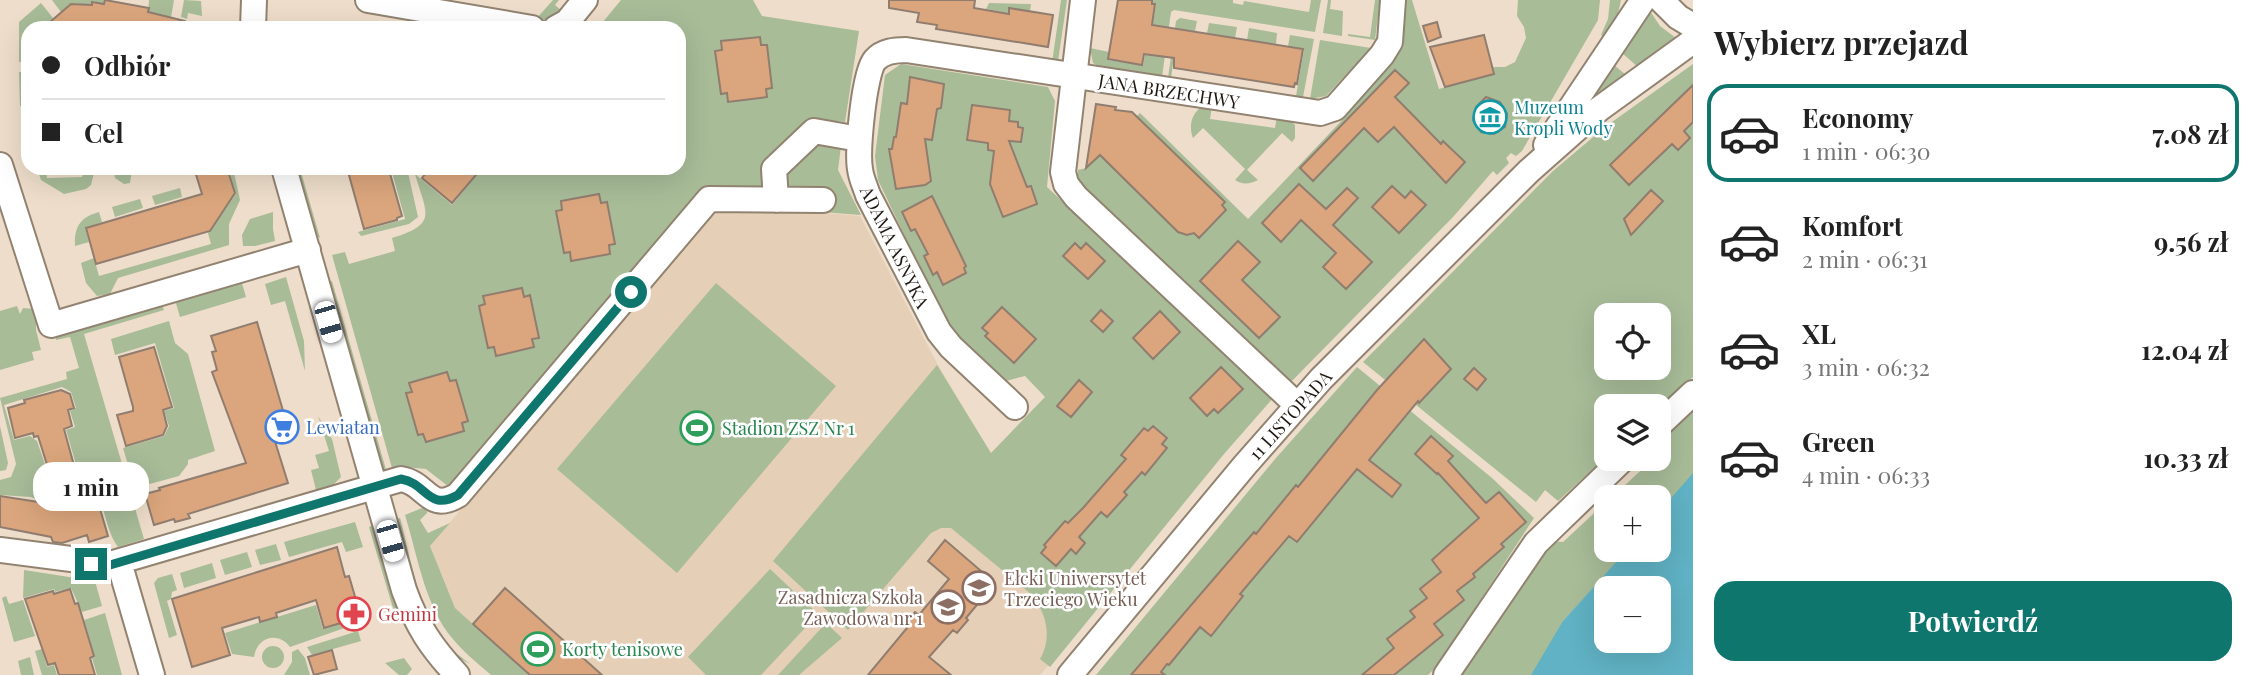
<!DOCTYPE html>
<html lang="pl">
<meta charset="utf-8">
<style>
body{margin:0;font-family:"Playfair Display",serif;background:#f6f6f6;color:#222;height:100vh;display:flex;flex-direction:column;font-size:26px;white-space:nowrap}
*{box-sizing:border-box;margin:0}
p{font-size:23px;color:#767676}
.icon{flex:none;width:38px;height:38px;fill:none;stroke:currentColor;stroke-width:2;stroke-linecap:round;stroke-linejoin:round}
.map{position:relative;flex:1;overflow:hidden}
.details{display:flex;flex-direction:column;background:#fff;width:560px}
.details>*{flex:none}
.top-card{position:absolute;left:21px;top:21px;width:665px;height:154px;border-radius:21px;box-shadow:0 7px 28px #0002;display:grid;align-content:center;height:154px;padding:0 21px;background:#fff}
.tools{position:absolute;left:1594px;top:303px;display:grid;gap:14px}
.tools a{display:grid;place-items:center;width:77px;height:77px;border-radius:14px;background:#fff;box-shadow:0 7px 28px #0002;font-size:35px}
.end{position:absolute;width:32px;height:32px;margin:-16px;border:9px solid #0f766e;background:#fff;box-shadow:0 0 0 4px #fff}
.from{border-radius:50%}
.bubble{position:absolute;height:49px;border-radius:21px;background:#fff;box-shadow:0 7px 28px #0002;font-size:23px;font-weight:700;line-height:49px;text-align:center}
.car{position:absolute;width:21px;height:42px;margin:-21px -10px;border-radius:9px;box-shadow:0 0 5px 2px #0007;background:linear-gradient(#fff 24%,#345 0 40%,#fff 0 76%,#345 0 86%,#fff 0)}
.top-card b{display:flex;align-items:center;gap:24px;height:66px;font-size:26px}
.top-card b+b{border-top:2px solid #e0e0e0}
.top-card i{width:18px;height:18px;background:#222}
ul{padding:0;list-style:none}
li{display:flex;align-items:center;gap:21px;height:98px;margin:0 14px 10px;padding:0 7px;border:4px solid transparent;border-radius:21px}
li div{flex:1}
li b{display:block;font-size:26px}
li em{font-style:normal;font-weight:700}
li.current{border-color:#0f766e}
li>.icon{width:63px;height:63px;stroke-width:1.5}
h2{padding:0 21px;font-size:32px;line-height:84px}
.action{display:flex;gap:14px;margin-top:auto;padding:14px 21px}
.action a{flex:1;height:80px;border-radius:21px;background:#0f766e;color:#fff;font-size:28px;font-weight:700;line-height:80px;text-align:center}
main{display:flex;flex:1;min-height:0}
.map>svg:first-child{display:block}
.built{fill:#e5cfb6}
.green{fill:#a8bc98;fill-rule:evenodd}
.water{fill:#60b2c4;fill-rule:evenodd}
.building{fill:#dba67d;stroke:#907d6f;stroke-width:2}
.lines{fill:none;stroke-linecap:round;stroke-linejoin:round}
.minor-casing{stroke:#928371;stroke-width:28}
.minor{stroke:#fff;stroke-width:24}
.route{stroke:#0f766e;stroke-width:9}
.labels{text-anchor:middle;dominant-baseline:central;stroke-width:5;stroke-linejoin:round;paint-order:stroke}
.street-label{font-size:18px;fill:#1d1710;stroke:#fff}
.culture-label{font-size:18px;fill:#0d838f;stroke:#fff;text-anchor:start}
.shop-label{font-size:18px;fill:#366cbe;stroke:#fff;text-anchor:start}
.leisure-label{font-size:18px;fill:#27864d;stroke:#fff;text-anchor:start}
.education-label{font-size:18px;fill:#785e54;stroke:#fff;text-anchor:start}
.health-label{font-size:18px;fill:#be3a42;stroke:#fff;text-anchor:start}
</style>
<main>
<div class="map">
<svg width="1693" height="675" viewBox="0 0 1693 675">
<rect width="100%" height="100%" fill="#eeddca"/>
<path class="built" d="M782,209L860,216L938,365L991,454L1077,633L1040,675H516L463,628L430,546L713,210Z"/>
<path class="green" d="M52,0H105L104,4L92,1L91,5L71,3L61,12Z
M149,0H174L170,23L157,21L158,14L148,12Z
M184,0L201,1L202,16L188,13L187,19L181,17Z
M553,0H559L555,5L565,14L547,23L539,22L537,18Z
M621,0H753L762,16L859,31L845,122L837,121L834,144L841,146L838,170L861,215L782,209L712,210L467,501L426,469L405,467L392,468L332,255L345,252L349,264L395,251L392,238C439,224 426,213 415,174L452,205L483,168H679V28H598Z
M1061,0H1067L1058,61L1052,63Z
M1153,0H1233V3L1243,5L1244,1L1309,12L1311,0H1321L1315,32L1174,10L1171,12L1162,77L1102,68L1093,63L1090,48L1109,52L1108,60L1143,65L1145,55H1148L1152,30L1149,23H1153L1156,4L1152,3Z
M1328,0H1331L1330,9L1343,11L1342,36L1323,33Z
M1375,0H1380L1375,40L1348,36V34L1370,37Z
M1401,0H1412L1439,89L1494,74L1493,67H1505L1515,62L1526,38L1524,27L1517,16L1518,0H1600L1598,20L1522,151L1516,156L1511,153L1506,158L1509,163L1497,175L1493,171L1453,217L1287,386L1078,185V170L1086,168L1140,113L1248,219L1347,115L1342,109Z
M1610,0H1621L1618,14L1604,37L1601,35L1608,19Z
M41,3L53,18L44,28H28V61L19,62V22Z
M989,3L1031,4L1030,11L1010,8L1008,13L986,9Z
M1650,11L1660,26L1676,38L1638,67L1622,53Z
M1180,18L1197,21L1195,31L1178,29L1171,78H1168L1176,21Z
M1209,23L1237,27L1235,38L1207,33Z
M1249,28L1277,33L1276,44L1247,40Z
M1290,35L1314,39L1303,97L1296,96L1304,50L1288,46Z
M1320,40L1371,48L1326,96L1310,99Z
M901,64L1048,87L1055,101L1047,187L1273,398L1224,454L1050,667L1040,659C1053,637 1046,612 1031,594L951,528H941L931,533L848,630L773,561L937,365L991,453L1045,397L1025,376L1006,381L954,332L931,291L878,180L875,156L885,75Z
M1693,64V377L1659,408V406H1606V457L1558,501L1545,490L1536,502L1363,362L1553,171L1605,127ZM1606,315H1659V368H1606Z
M1614,65L1626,75L1582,109Z
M19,72H28V106H20Z
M1205,105L1212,106L1210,119L1275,128L1277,116L1288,118L1295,125V138L1292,142L1282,133L1247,170L1258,180C1250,184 1242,185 1235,180L1245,169L1203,128L1193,138C1188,125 1192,111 1205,105Z
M37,168H46L47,178L82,177L83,173H94L91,185L86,189L64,194L41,180Z
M113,168H136L119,173L132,170L130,183L124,184L115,178Z
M228,168H233L240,200L229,224V245L118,278L110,294L97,296L86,283L81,263L94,258L99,276L211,244L208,233L236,194Z
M295,168H300L320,238L316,236Z
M407,168L418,217L409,224L361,236L358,232L405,219L391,169Z
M180,188L182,197L155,205L152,196Z
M140,199L143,208L115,217L112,207Z
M99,212L102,222L85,228L89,242L75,246C74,226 81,217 99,212Z
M273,212V229L275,241L255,246H243L242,235L250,219Z
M286,277L304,341L305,371L285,301L271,305L265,284Z
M241,280L246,297L180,317L175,300Z
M332,281L387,473L383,471L327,283Z
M716,283L836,386L677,573L557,469Z
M161,302L164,310L84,334L144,539L118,547C107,532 107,516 99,500C95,493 92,486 89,476L80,478L66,430L75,427L70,411L76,408L71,392L62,387L4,405L14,440L30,436L37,441L48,473L53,472L60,496L58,505L45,509L42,502L31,497L0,495V480L11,477L16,464L0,398L67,379L66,372L79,368L70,337L56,340L55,333Z
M17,306L20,314L23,308L36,309V330L41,350L32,352L34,360L0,370V311Z
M169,321L175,343L188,354L215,451L188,460V464L179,476L135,488L123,448L164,436L169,426L164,411L174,408L155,343L115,355L111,339Z
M1357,367L1492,478L1534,518L1437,666L1428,675H1096L1276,458Z
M1693,404V512L1659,547V497H1612L1650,462V459L1659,458V435Z
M318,416L332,439L341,477L332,486L316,490L311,470L319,468L315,455L329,451Z
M0,426L8,463L6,470L0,471Z
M1606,502V550H1651L1606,588L1595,586L1563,621L1566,675H1458L1548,541L1563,542Z
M427,506V513L420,520L428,533L450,523L430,546L455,608L529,675H491C476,662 460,649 448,633C424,600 417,554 405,515Z
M400,518C410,555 419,613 445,643C452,651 462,657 470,664L449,653L425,618L395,519Z
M355,522L363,547L346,552L342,542L289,557L284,542Z
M373,525L400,614V624L392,605L369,527Z
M276,544L281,560L260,565L255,550Z
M247,552L252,567L225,575L220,560Z
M212,563L216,578L184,588L180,573Z
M770,569L818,614L761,675H706L688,657Z
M24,570L95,581L102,606L82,612L71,588L55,592L54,589L23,598Z
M172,574L177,590L172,592L171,599L167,601L177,635L169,638L154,583L158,578Z
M6,596L9,604L23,600L35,636L14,642L2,598Z
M316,605L323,629L359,618V623L290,647C278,631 257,637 254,657L232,654L225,633Z
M105,613L122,675H97L92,658L95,657L84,620Z
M826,623L842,638L799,675H778Z
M358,631L361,641L312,655L307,647Z
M262 657a11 11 0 1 1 22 0a11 11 0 1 1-22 0Z
M42,649L47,667L54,665L57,675H42L35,651Z
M298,649L305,658L310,675H284L292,662V652Z
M30,657L34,675H21L18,661Z
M404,658L412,669L407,675H399L385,663Z"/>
<path class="water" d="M1693,473V675H1531L1563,621L1627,550H1659V512ZM1606,588H1659V640H1606Z"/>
<path class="building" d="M105,0L149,8L148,12L185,21V28H43L71,4L92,5V2L104,4Z
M889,0H975L974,8L1009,14V8L1053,15L1048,47L936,29L937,25L917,22L919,13L889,8Z
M1118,0H1152V4H1155L1152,25L1303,49L1297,84L1295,83L1294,87L1174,68V58L1144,54L1142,65L1108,59Z
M1437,22L1441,37L1428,42L1423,26Z
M1484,35L1494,74L1445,87L1430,47Z
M760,37L761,45H767L772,88L766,89L767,97L728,102L727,93L721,94L715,51L722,50L721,41Z
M1395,70L1409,83L1395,97L1441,144L1443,141L1465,162L1446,183L1394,127L1378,142L1364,128L1313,181L1300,168Z
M910,77L944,84L941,108L937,109L932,140L925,139L931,181L925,185L896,189L889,149H892L894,137H896L901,103L907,104Z
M1693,85V122L1684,131L1690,138L1678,150L1672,144L1629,185L1610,165Z
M1486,97L1500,102L1507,114L1505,127L1494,134L1481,132L1473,120L1476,107Z
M1096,104L1116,107L1115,110L1132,112L1225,202L1222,205L1226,210L1199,238L1194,233L1187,235L1178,232L1100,155L1086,168Z
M972,105L1010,110L1009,121L1018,122V127L1023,128L1021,142L1009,141L1027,187L1031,186L1037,204L1003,217L990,184L994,151L988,150V143L967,140Z
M194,168H227L235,193L210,231L96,264L86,228L202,194Z
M347,168H383L384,171L389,170L402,216L397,218V220L364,229Z
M430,168H482L452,203L422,178Z
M1299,184L1326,209L1347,188L1358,198L1333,225L1372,262L1346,289L1323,267L1336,253L1301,220L1281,242L1262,223Z
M1392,186L1405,198L1411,191L1426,205L1399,233L1372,207Z
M1651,190L1663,201L1631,235L1624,219Z
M599,194L601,203L607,202L615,244L609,245L610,254L571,261L570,252L564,253L556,211L562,210L561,201Z
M932,196L966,266L964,268L966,273L943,285L937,272L933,275L924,256L928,254L915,229L911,231L902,212Z
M1238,241L1260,262L1242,280L1280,317L1259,338L1200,281Z
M1075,243L1081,249L1086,243L1105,261L1088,279L1063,256Z
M522,288L524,297L530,295L539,338L532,339L534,347L496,356L494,347L488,348L479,306L485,304L483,296Z
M1002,307L1036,339L1014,363L985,336L988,333L982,328Z
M1101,310L1113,321L1103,332L1091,321Z
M1160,311L1180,332L1153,359L1133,338Z
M257,322L289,431L273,435L288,483L188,514L190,518L175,522L174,519L154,525L145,494L160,490L159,488L246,463L212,372L217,370L212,352L216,351L211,336Z
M1424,339L1451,369L1419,403L1418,401L1369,460L1401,485L1392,497L1357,469L1297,542L1289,536L1240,594L1243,596L1211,636L1200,627L1169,665L1167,664L1161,672L1165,675H1131L1254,532L1256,534L1296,485L1298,487L1377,390Z
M154,347L172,407L163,410L167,426L163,435L126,446L117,415L133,411V407L119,357Z
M1221,367L1243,389L1218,413L1214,409L1207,416L1190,398Z
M1474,368L1486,379L1477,390L1464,379Z
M447,372L450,381L456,380L468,421L462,423L464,431L426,442L423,434L418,435L406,393L412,392L409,383Z
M1079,380L1092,392L1071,417L1057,406Z
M61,390L70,394L74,408L68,410L72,426L64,429L78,480L87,478L92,494L98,502L108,536L89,542L87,535L62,543L53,542L51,537L0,527V496L64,506L54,470L49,471L38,436L34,437L33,433L15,438L8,408L25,403L24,400Z
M1153,426L1167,438L1162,444L1167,448L1145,475L1142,472L1124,492L1127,495L1107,517L1101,512L1079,537L1085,543L1076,554L1071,549L1056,566L1041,553L1046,547L1044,545L1065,521L1068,523L1083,508L1126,459L1121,455L1144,428L1148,431Z
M1431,436L1453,456L1448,461L1486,503L1499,492L1526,522L1501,544L1504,547L1473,574L1475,577L1457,591L1464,600L1434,624L1443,635L1394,675H1362L1394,648L1387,639L1415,617L1410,611L1427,598L1420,589L1441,572L1432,560L1479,518L1438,473L1437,474L1415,454Z
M945,540L995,583L966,618L968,620L957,633L953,630L929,657L951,675H868L907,628L904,625L915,612L919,615L949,579L928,561Z
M337,547L345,577L349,576L361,617L324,628L316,600L276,613L277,617L260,622L259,617L222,628L230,655L192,667L172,599Z
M505,588L602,675H530L473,624Z
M70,589L75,604L78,603L94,656L90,658L95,675H59L55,663L48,665L25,599L53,591L54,594Z
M332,650L337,669L314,675L308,657Z"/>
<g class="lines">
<defs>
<path id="minor" d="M368,0L532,28
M1083,0L1063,172L1066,184L1076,197L1296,404
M1661,0L1678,17L1693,26
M253,28L254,0
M556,28L567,22L585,0
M1546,145L1643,0
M0,165L51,325L308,250
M284,168L404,590C417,626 431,647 457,675
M776,200L774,169L814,131L859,139
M1015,407L951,347L939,332L868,195C865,186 861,178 860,169C857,151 864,72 875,60C883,51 895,50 906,50L1320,113L1335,108L1382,55L1390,42L1393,0
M1659,425L1693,393
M0,550L110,564L401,479C427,483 428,513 458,495L709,199L823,200
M119,562L152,675
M1070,675L1245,465L1321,379L1529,171L1599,109L1693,41
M1446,675L1536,543L1624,458"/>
</defs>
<use href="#minor" class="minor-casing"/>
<use href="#minor" class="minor"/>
</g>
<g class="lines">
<path class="route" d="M91,564L110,565L401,479C427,483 428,512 458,495L631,292"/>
</g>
<defs>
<symbol id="museum-ring" viewBox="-11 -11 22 22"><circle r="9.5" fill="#fff" stroke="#0f9aa8" stroke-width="1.5"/><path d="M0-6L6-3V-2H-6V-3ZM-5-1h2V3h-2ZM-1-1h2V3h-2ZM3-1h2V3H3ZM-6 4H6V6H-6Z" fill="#0f9aa8"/></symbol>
<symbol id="supermarket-ring" viewBox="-11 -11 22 22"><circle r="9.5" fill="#fff" stroke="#3f7fe0" stroke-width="1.5"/><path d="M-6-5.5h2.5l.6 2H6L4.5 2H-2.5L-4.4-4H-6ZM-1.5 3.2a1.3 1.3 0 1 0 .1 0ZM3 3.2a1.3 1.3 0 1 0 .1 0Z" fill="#3f7fe0"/></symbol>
<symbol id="stadium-ring" viewBox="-11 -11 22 22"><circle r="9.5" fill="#fff" stroke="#2e9e5b" stroke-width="1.5"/><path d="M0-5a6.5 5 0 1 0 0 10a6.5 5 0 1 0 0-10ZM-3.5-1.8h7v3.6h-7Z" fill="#2e9e5b"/></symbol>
<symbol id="university-ring" viewBox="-11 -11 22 22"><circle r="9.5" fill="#fff" stroke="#8d6e63" stroke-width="1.5"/><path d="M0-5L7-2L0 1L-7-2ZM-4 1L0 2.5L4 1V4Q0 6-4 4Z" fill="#8d6e63"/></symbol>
<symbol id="school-ring" viewBox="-11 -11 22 22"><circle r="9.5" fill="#fff" stroke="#8d6e63" stroke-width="1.5"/><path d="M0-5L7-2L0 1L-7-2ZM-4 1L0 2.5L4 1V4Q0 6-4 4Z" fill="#8d6e63"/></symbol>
<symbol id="pharmacy-ring" viewBox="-11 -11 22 22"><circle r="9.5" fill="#fff" stroke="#e0444e" stroke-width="1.5"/><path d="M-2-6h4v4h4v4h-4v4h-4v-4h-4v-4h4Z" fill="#e0444e"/></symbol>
</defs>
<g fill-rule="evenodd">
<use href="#museum-ring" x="1471" y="98" width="38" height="38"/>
<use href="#supermarket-ring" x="263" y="408" width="38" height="38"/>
<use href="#stadium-ring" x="678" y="409" width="38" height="38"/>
<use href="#university-ring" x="960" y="569" width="38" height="38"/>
<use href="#school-ring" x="929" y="588" width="38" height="38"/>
<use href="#pharmacy-ring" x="335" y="595" width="38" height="38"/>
<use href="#stadium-ring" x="519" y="630" width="38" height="38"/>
</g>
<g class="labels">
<g class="street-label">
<text transform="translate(1169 91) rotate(9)">JANA BRZECHWY</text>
<text transform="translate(895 247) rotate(64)">ADAMA ASNYKA</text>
<text transform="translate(1290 415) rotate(-48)">11 LISTOPADA</text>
</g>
<g class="culture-label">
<text x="1514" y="107">Muzeum<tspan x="1514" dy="21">Kropli Wody</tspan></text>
</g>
<g class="shop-label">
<text x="306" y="427">Lewiatan</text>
</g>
<g class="leisure-label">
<text x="722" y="428">Stadion ZSZ Nr 1</text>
<text x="562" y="649">Korty tenisowe</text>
</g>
<g class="education-label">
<text x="1004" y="578">Ełcki Uniwersytet<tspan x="1004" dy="21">Trzeciego Wieku</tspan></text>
<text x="923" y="597" text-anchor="end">Zasadnicza Szkoła<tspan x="923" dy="21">Zawodowa nr 1</tspan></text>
</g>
<g class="health-label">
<text x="378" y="614">Gemini</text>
</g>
</g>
</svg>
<div class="tools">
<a><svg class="icon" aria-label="locate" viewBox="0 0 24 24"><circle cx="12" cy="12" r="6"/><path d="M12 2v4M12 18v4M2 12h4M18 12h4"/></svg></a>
<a><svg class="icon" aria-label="layers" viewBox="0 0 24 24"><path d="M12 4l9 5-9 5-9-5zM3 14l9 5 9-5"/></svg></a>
<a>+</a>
<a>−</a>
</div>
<i class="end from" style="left:631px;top:292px"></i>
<i class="end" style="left:91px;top:564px"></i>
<div class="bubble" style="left:33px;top:462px;width:116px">1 min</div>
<i class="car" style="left:328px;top:322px;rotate:164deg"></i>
<i class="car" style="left:390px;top:541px;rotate:164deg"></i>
<div class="top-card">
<b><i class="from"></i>Odbiór</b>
<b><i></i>Cel</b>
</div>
</div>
<section class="details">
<h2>Wybierz przejazd</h2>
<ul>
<li class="current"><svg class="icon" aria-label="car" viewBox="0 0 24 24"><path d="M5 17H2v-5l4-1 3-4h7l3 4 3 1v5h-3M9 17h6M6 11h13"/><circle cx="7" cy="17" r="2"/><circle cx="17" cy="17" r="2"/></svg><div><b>Economy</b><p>1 min · 06:30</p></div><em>7.08 zł</em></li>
<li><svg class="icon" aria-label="car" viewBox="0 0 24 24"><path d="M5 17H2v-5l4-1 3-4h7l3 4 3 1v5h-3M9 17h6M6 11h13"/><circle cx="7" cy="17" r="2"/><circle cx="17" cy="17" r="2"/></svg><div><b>Komfort</b><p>2 min · 06:31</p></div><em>9.56 zł</em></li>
<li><svg class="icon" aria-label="car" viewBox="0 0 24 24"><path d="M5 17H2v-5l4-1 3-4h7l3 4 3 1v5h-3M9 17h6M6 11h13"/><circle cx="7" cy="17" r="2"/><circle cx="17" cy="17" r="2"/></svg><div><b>XL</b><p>3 min · 06:32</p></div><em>12.04 zł</em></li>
<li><svg class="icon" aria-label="car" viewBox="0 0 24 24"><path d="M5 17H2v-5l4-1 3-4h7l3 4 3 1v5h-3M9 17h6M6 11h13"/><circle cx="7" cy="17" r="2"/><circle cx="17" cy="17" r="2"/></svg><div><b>Green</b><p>4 min · 06:33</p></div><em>10.33 zł</em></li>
</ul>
<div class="action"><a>Potwierdź</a></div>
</section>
</main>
